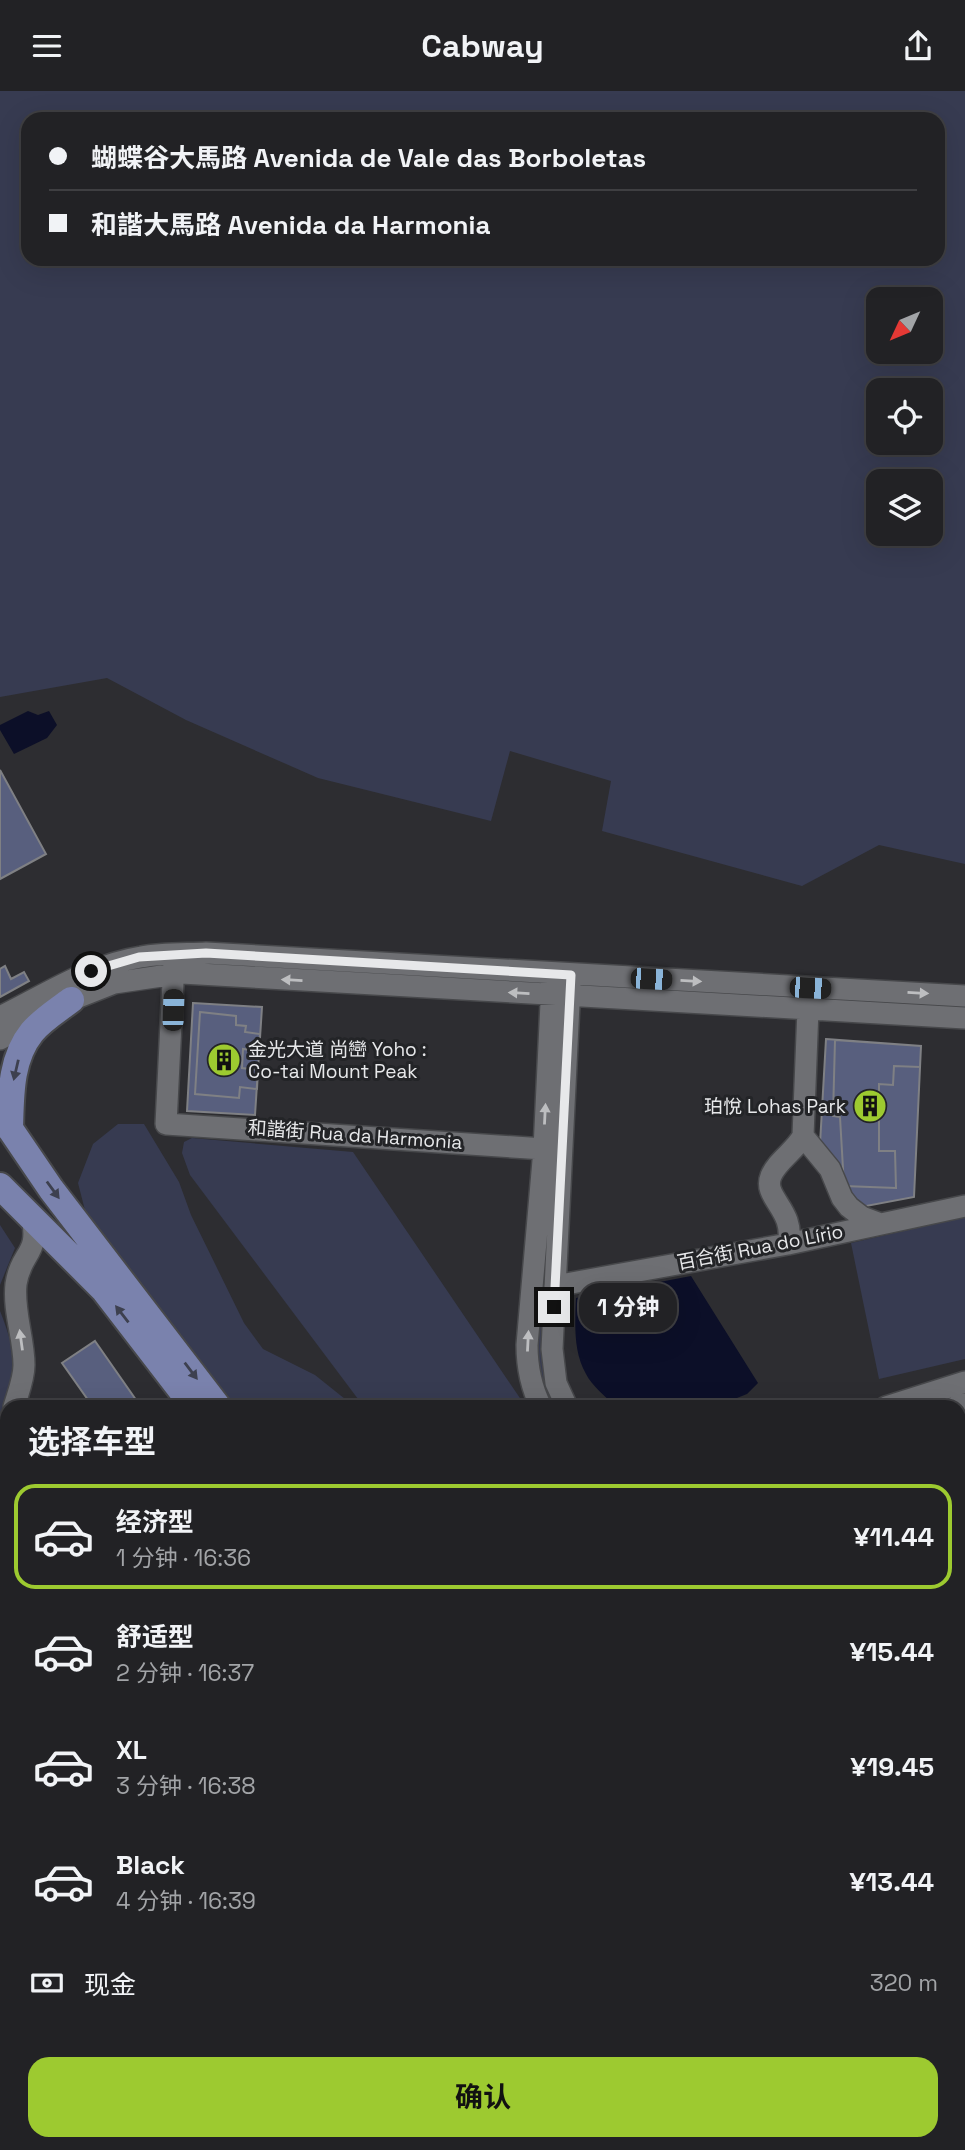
<!DOCTYPE html>
<html lang="zh">
<meta charset="utf-8">
<style>
body{margin:0;font-family:"Space Grotesk","Noto Sans SC",sans-serif;background:#2a2a2d;color:#f1f3f6;height:100vh;display:flex;flex-direction:column;font-size:26px;white-space:nowrap}
*{box-sizing:border-box;margin:0}
p{font-size:23px;color:#a2a4a7}
.icon{flex:none;width:38px;height:38px;fill:none;stroke:currentColor;stroke-width:2;stroke-linecap:round;stroke-linejoin:round}
.map{position:relative;flex:1;overflow:hidden}
.sheet{position:absolute;left:0px;top:1309px;width:966px;height:751px;display:flex;flex-direction:column;background:#222225;border-radius:21px 21px 0 0;box-shadow:0 7px 28px #0002,0 0 0 2px #3f3f42}
.sheet>*{flex:none}
.guide{position:absolute;left:21px;top:21px;width:924px;height:154px;border-radius:21px;box-shadow:0 7px 28px #0002,0 0 0 2px #3f3f42;display:grid;align-content:center;height:154px;padding:0 28px;background:#222225}
.needle{width:46px;rotate:226deg}
.fabs{position:absolute;left:866px;top:196px;display:grid;gap:14px}
.fabs a{display:grid;place-items:center;width:77px;height:77px;border-radius:14px;background:#222225;box-shadow:0 7px 28px #0002,0 0 0 2px #3f3f42;font-size:35px}
.end{position:absolute;width:32px;height:32px;margin:-16px;border:9px solid #e7e8ea;background:#111;box-shadow:0 0 0 4px #111}
.from{border-radius:50%}
.bubble{position:absolute;height:49px;border-radius:21px;background:#222225;box-shadow:0 7px 28px #0002,0 0 0 2px #3f3f42;font-size:23px;font-weight:700;line-height:49px;text-align:center}
.car{position:absolute;width:21px;height:42px;margin:-21px -10px;border-radius:9px;box-shadow:0 0 5px 2px #0007;background:linear-gradient(#222 24%,#8ab4d8 0 40%,#222 0 76%,#8ab4d8 0 86%,#222 0)}
.guide b{display:flex;align-items:center;gap:24px;height:66px;font-size:26px}
.guide b+b{border-top:2px solid #3f3f42}
.guide i{width:18px;height:18px;background:#f1f3f6}
ul{padding:0;list-style:none}
li{display:flex;align-items:center;gap:21px;height:105px;margin:0 14px 10px;padding:0 14px;border:4px solid transparent;border-radius:21px}
li div{flex:1}
li b{display:block;font-size:26px}
li em{font-style:normal;font-weight:700}
li.active{border-color:#9dca30}
li>.icon{width:63px;height:63px;stroke-width:1.5}
h2{padding:0 28px;font-size:32px;line-height:84px}
.pay{display:flex;align-items:center;gap:18px;height:77px;padding:0 28px;font-size:26px}
.pay p{margin-inline-start:auto}
.primary-button{display:flex;gap:14px;margin-top:auto;padding:14px 28px}
.primary-button a{flex:1;height:80px;border-radius:21px;background:#9dca30;color:#111;font-size:28px;font-weight:700;line-height:80px;text-align:center}
header{display:flex;justify-content:space-between;align-items:center;height:91px;padding:0 28px;background:#222225;font-size:32px;font-weight:700}
.map>svg:first-child{display:block}
.green{fill:#373b51;fill-rule:evenodd}
.water{fill:#0c0f28}
.building{fill:#585f7e;stroke:#7f8084;stroke-width:2}
.lines{fill:none;stroke-linecap:round;stroke-linejoin:round}
.minor-casing{stroke:#47484b;stroke-width:24}
.major-casing{stroke:#47484b;stroke-width:30}
.minor{stroke:#6e6f73;stroke-width:21}
.major{stroke:#7a82ad;stroke-width:26}
.tram{stroke:#a6a7aa;stroke-width:2}
.oneway{fill:#bdbec0}
.oneway2{fill:#3d404f}
.route{stroke:#e7e8ea;stroke-width:9}
.labels{text-anchor:middle;dominant-baseline:central;stroke-width:6;stroke-linejoin:round;paint-order:stroke}
.poi-label{font-size:19px;fill:#e7e8ea;stroke:#232427;text-anchor:start}
.street-label{font-size:19px;fill:#e7e8ea;stroke:#232427}
</style>
<header><svg class="icon" aria-label="menu" viewBox="0 0 24 24"><path d="M4 6h16M4 12h16M4 18h16"/></svg>Cabway<svg class="icon" aria-label="share" viewBox="0 0 24 24"><path d="M12 15V3M7 8l5-5 5 5M5 13v7h14v-7"/></svg></header>
<div class="map">
<svg width="965" height="2059" viewBox="0 0 965 2059">
<rect width="100%" height="100%" fill="#2d2d31"/>
<path class="green" d="M0,0H965V773L879,754L802,795L602,740L611,690L510,660L491,730L318,687L186,629L107,587L0,606ZM28,28H938V168H28ZM878,208H931V261H878ZM878,299H931V352H878ZM878,390H931V443H878Z
M118,1033H144L179,1091L191,1124L244,1232L263,1258L315,1284L355,1316H236L87,1127L78,1092L93,1053Z
M192,1047L353,1061L526,1316H364L190,1084L182,1062L184,1051Z
M965,1126V1268L879,1288L851,1152Z
M0,1134L15,1157L0,1194Z
M541,1170L550,1171L559,1316H550L535,1276Z
M0,1220C16,1260 19,1284 0,1324Z
M7,1676V1722L0,1726V1681Z
M965,1836V1919L959,1925V1842Z"/>
<path class="water" d="M49,620L57,634L47,647L14,663L0,639V634L28,620L38,624Z
M691,1185L758,1292L747,1303L737,1307L731,1316H616C606,1306 592,1295 586,1283C573,1260 575,1232 576,1207Z
M7,1728V2053H633L626,2059H0V1732Z"/>
<path class="building" d="M0,679L46,763L0,788Z
M5,875L11,888L24,881L29,890L0,906V878Z
M193,912L262,916L255,1024L187,1020Z
M200,921L236,925V934L246,935L245,941L260,943L259,960L243,958L242,977L258,979L257,998L240,996L239,1007L195,1003Z
M826,948L921,955L914,1106L861,1116L844,1095L820,1053Z
M835,949L921,955L920,976L894,975L893,994L879,993V1060H895L896,1097L844,1095L840,1026L833,1025Z
M95,1250L141,1316H93L62,1272Z
M0,1415L7,1425V1490L1,1494Z
M959,1475L965,1481V1543L959,1536Z
M2,1510L7,1517V1598L0,1588V1511Z
M0,1602L7,1613V1628L0,1633Z
M959,1619L965,1625V1686L959,1680L965,1671L962,1668L959,1670Z"/>
<g class="lines">
<defs>
<path id="minor" d="M174,871L166,1033L544,1058
M0,926C45,904 90,874 141,866C162,862 185,863 206,862L965,905
M0,948L71,909L114,892L182,882L965,927
M803,1045L830,1078L842,1107L849,1116L862,1126L878,1132
M788,1153C796,1119 762,1107 771,1085C777,1070 795,1060 803,1045L808,918
M555,1195L788,1153L965,1115
M14,1316C18,1302 24,1288 24,1274C24,1247 13,1220 16,1193C21,1160 40,1164 32,1127
M541,1316C531,1296 527,1276 527,1254L544,1058L552,891
M567,1316L556,1292L552,1258L570,893
M886,1316L965,1291
M955,1316L965,1313
M0,1351L7,1335
M959,1374L965,1368
M0,1401L7,1396
M959,1409L965,1416
M959,1557L965,1563
M0,1650L7,1645
M959,1728L965,1734
M959,1758L965,1764
M959,1798L965,1792
M959,1827L965,1821"/>
<path id="major" d="M0,1023L51,1098L218,1316
M10,1038C11,1005 10,968 32,941C43,928 58,919 71,909
M0,1095L104,1199L194,1316
M0,1667L7,1662
M893,2053L899,2059
M946,2053L951,2059
M671,2059L678,2053
M728,2059L736,2053"/>
</defs>
<use href="#minor" class="minor-casing"/>
<use href="#major" class="major-casing"/>
<use href="#minor" class="minor"/>
<use href="#major" class="major"/>
<path class="tram" d="M880,2053L892,2059
M923,2053L931,2059
M690,2059L699,2053
M717,2059L735,2053"/>
</g>
<defs><path id="oneway-solid" d="M-6-.8H1V-3.2L6.5 0L1 3.2V.8H-6Z" transform="scale(1.75)"/></defs>
<g class="oneway">
<use href="#oneway-solid" transform="translate(292 889) rotate(-177)"/>
<use href="#oneway-solid" transform="translate(691 890) rotate(3)"/>
<use href="#oneway-solid" transform="translate(519 902) rotate(-177)"/>
<use href="#oneway-solid" transform="translate(918 902) rotate(3)"/>
<use href="#oneway-solid" transform="translate(545 1023) rotate(-87)"/>
<use href="#oneway-solid" transform="translate(21 1249) rotate(-98)"/>
<use href="#oneway-solid" transform="translate(528 1250) rotate(-87)"/>
</g>
<g class="oneway2">
<use href="#oneway-solid" transform="translate(16 979) rotate(103)"/>
<use href="#oneway-solid" transform="translate(53 1099) rotate(54)"/>
<use href="#oneway-solid" transform="translate(122 1223) rotate(-128)"/>
<use href="#oneway-solid" transform="translate(191 1280) rotate(53)"/>
</g>
<g class="lines">
<path class="route" d="M91,880L139,866L206,862L571,884L554,1216"/>
</g>
<defs>
<symbol id="building-disc" viewBox="-11 -11 22 22"><circle r="9.5" fill="#9dca30" stroke="#232427"/><path d="M-4-6H4V6H1V3H-1V6H-4ZM-2.5-4.3h1.7v1.8h-1.7ZM.8-4.3h1.7v1.8H.8ZM-2.5-1h1.7V.8h-1.7ZM.8-1h1.7V.8H.8Z" fill="#111"/></symbol>
</defs>
<g fill-rule="evenodd">
<use href="#building-disc" x="205" y="950" width="38" height="38"/>
<use href="#building-disc" x="851" y="996" width="38" height="38"/>
</g>
<g class="labels">
<g class="poi-label">
<text x="248" y="958">金光大道 尚巒 Yoho :<tspan x="248" dy="22">Co-tai Mount Peak</tspan></text>
<text x="846" y="1015" text-anchor="end">珀悅 Lohas Park</text>
</g>
<g class="street-label">
<text transform="translate(355 1044) rotate(4)">和諧街 Rua da Harmonia</text>
<text transform="translate(760 1156) rotate(-11)">百合街 Rua do Lírio</text>
</g>
</g>
</svg>
<div class="fabs">
<a><svg class="needle" viewBox="-14 -14 28 28"><path d="M0-13l5 13h-10z" fill="#e53935"/><path d="M0 13l5-13h-10z" fill="#a2a4a7"/></svg></a>
<a><svg class="icon" aria-label="locate" viewBox="0 0 24 24"><circle cx="12" cy="12" r="6"/><path d="M12 2v4M12 18v4M2 12h4M18 12h4"/></svg></a>
<a><svg class="icon" aria-label="layers" viewBox="0 0 24 24"><path d="M12 4l9 5-9 5-9-5zM3 14l9 5 9-5"/></svg></a>
</div>
<i class="end from" style="left:91px;top:880px"></i>
<i class="end" style="left:554px;top:1216px"></i>
<div class="bubble" style="left:579px;top:1192px;width:98px">1 分钟</div>
<i class="car" style="left:651px;top:888px;rotate:93deg"></i>
<i class="car" style="left:810px;top:897px;rotate:93deg"></i>
<i class="car" style="left:173px;top:919px;rotate:2deg"></i>
<div class="guide">
<b><i class="from"></i>蝴蝶谷大馬路 Avenida de Vale das Borboletas</b>
<b><i></i>和諧大馬路 Avenida da Harmonia</b>
</div>
<section class="sheet">
<h2>选择车型</h2>
<ul>
<li class="active"><svg class="icon" aria-label="car" viewBox="0 0 24 24"><path d="M5 17H2v-5l4-1 3-4h7l3 4 3 1v5h-3M9 17h6M6 11h13"/><circle cx="7" cy="17" r="2"/><circle cx="17" cy="17" r="2"/></svg><div><b>经济型</b><p>1 分钟 · 16:36</p></div><em>¥11.44</em></li>
<li><svg class="icon" aria-label="car" viewBox="0 0 24 24"><path d="M5 17H2v-5l4-1 3-4h7l3 4 3 1v5h-3M9 17h6M6 11h13"/><circle cx="7" cy="17" r="2"/><circle cx="17" cy="17" r="2"/></svg><div><b>舒适型</b><p>2 分钟 · 16:37</p></div><em>¥15.44</em></li>
<li><svg class="icon" aria-label="car" viewBox="0 0 24 24"><path d="M5 17H2v-5l4-1 3-4h7l3 4 3 1v5h-3M9 17h6M6 11h13"/><circle cx="7" cy="17" r="2"/><circle cx="17" cy="17" r="2"/></svg><div><b>XL</b><p>3 分钟 · 16:38</p></div><em>¥19.45</em></li>
<li><svg class="icon" aria-label="car" viewBox="0 0 24 24"><path d="M5 17H2v-5l4-1 3-4h7l3 4 3 1v5h-3M9 17h6M6 11h13"/><circle cx="7" cy="17" r="2"/><circle cx="17" cy="17" r="2"/></svg><div><b>Black</b><p>4 分钟 · 16:39</p></div><em>¥13.44</em></li>
</ul>
<div class="pay"><svg class="icon" aria-label="cash" viewBox="0 0 24 24"><path d="M3 7h18v10H3z"/><circle cx="12" cy="12" r="2"/></svg>现金<p>320 m</p></div>
<div class="primary-button"><a>确认</a></div>
</section>
</div>
